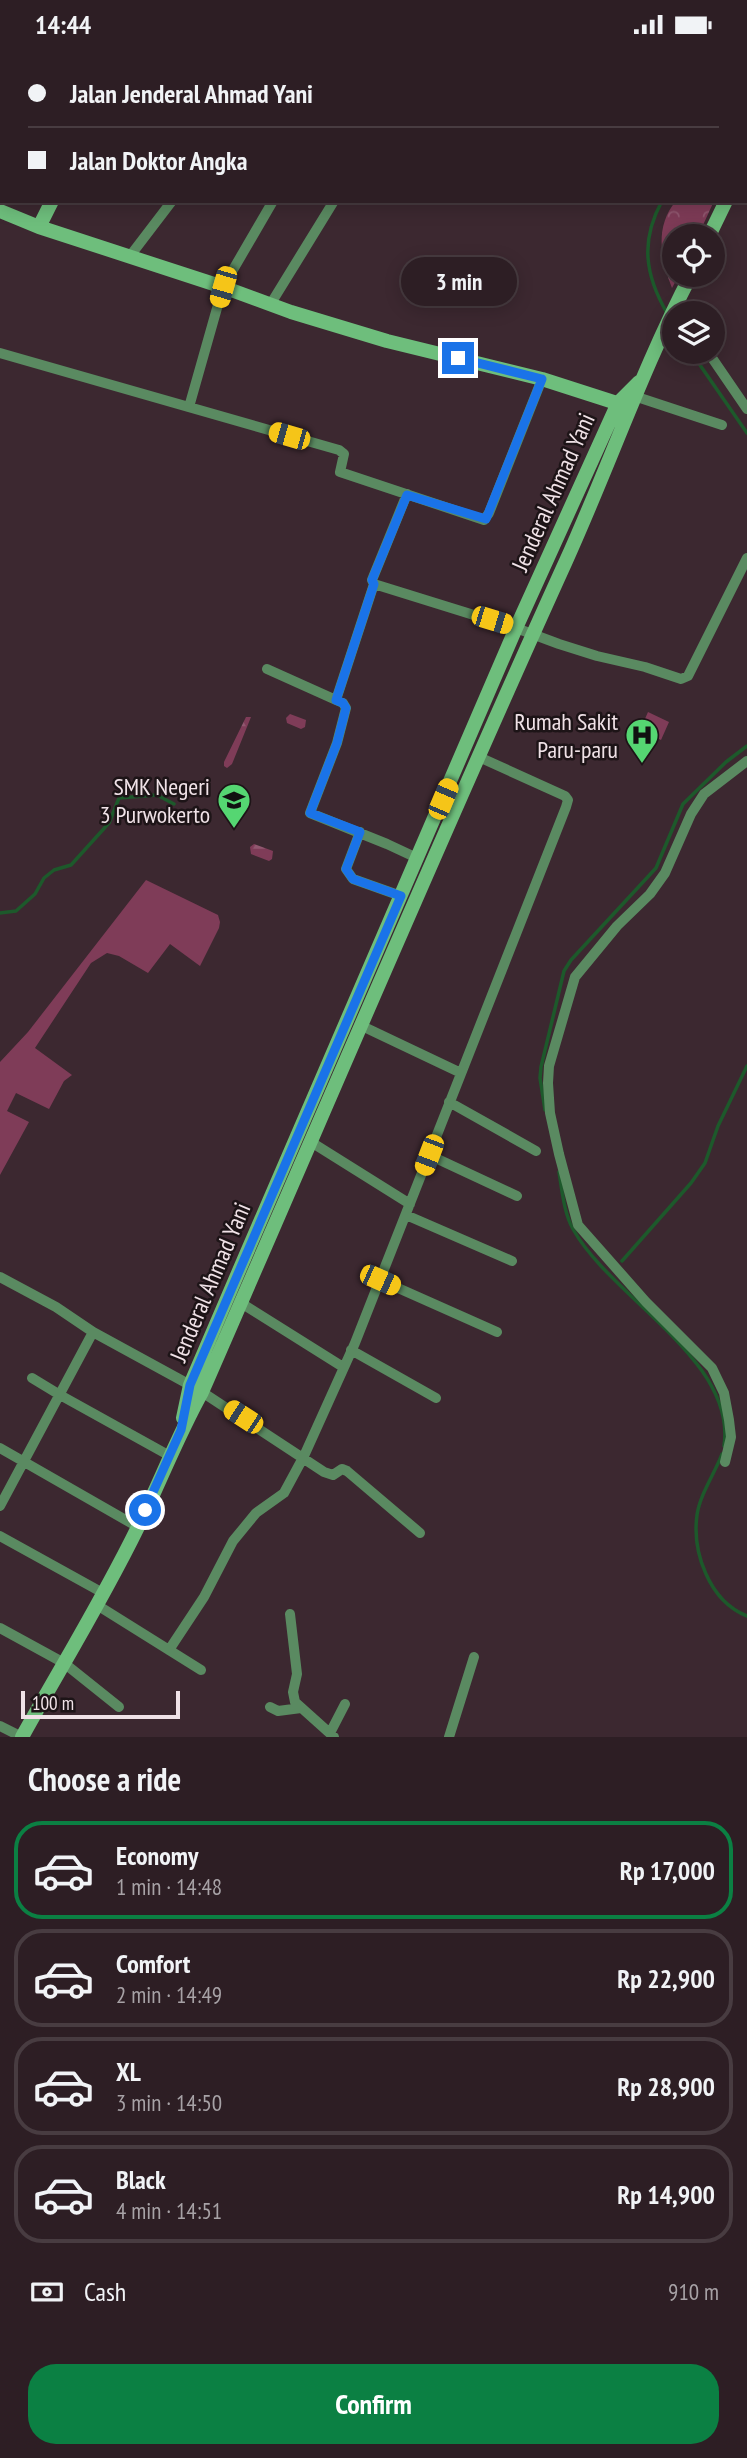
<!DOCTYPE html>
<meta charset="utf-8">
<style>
body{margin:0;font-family:"PT Sans Narrow",sans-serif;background:#392b31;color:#f1f3f6;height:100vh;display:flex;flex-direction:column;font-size:26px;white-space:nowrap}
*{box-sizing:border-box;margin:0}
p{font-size:23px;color:#a7a2a6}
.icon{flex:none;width:38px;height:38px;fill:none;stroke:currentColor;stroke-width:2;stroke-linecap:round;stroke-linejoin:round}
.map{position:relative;height:1688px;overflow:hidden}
.details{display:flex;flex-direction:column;background:#2d1e24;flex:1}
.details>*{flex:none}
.top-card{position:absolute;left:0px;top:0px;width:747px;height:154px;box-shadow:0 4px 18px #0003,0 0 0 2px #483c41;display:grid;align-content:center;height:154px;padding:0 28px;background:#2d1e24}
.buttons{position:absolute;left:662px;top:175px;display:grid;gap:14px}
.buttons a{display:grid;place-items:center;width:63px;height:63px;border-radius:50%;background:#2d1e24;box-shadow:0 4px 18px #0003,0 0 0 2px #483c41;font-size:35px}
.scale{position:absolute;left:21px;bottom:18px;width:159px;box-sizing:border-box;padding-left:7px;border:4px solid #f0e2e7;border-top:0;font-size:19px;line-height:24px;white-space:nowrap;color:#f0e2e7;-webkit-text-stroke:5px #1d1417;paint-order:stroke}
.end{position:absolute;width:32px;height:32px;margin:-16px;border:9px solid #1a73e8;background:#fff;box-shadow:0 0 0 4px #fff}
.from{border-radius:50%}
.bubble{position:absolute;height:49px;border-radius:24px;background:#2d1e24;box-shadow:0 4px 18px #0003,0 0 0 2px #483c41;font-size:23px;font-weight:800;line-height:49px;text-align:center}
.car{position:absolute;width:21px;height:42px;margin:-21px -10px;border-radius:9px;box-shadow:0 0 5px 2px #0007;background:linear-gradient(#f5c518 24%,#345 0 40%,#f5c518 0 76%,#345 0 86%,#f5c518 0)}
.top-card b{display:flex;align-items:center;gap:24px;height:66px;font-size:26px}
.top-card b+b{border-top:2px solid #483c41}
.top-card i{width:18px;height:18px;background:#f1f3f6}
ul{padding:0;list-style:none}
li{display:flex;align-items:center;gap:21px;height:98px;margin:0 14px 10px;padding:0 14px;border:4px solid #483c41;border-radius:28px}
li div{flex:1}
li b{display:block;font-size:26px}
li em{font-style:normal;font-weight:800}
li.active{border-color:#0b8043}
li>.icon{width:63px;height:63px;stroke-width:1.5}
h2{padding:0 28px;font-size:32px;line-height:84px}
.pay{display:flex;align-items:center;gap:18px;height:77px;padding:0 28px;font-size:26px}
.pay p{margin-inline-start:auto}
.button{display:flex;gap:14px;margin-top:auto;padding:14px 28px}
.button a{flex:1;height:80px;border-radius:28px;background:#0b8043;color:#fff;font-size:28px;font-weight:800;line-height:80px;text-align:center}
.status{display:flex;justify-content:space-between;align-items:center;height:49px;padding:0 35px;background:#2d1e24;direction:ltr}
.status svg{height:19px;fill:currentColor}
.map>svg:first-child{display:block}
.green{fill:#7f3c58}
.forest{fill:url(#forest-firs)}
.park{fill:url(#park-crowns)}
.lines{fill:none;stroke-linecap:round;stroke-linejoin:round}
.stream{stroke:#1d592b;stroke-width:3.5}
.street{stroke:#5a8a61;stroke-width:10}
.secondary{stroke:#6ebe7c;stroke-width:14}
.route{stroke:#1a73e8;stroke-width:9}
.labels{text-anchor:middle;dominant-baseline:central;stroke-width:5;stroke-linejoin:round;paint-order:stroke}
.street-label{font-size:24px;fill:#f0e2e7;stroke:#1d1417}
.poi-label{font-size:24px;fill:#f0e2e7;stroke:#1d1417;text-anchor:end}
</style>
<div class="status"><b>14:44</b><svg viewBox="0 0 49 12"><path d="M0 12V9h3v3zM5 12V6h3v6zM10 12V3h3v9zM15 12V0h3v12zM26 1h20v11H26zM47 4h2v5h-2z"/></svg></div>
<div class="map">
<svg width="747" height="1688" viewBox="0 0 747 1688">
<defs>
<pattern id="forest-firs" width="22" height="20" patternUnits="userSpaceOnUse" patternTransform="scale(1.75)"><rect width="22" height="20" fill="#7f3c58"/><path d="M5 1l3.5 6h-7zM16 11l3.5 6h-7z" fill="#915870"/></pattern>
<pattern id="park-crowns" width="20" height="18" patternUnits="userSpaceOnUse" patternTransform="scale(1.75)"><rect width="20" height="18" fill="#7f3c58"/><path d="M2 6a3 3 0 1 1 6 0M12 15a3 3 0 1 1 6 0" fill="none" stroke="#915870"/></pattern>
</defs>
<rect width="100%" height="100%" fill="#3c2830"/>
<path class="green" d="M648,663L669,673L661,691L640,681Z
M146,831L218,866L220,873L219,879L200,917L170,895L148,924L119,907L107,904L91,914L35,999L72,1026L64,1032L49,1060L16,1044L7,1062L29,1073L0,1126V1013L28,983Z"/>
<path class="forest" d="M290,665L306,671L305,678L301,680L287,674L286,669Z
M246,668H251L232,715L227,719L224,717V713Z
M254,795L273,802L272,810L269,812L251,805L250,798Z"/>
<path class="park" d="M676,152H714L698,187H674V226H679L672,239C661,211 654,178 676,152Z"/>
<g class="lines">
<path class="stream" d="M710,0V2
M662,152C640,192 645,226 667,264
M691,303L747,384
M0,864L16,862L35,845L44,829L54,821L71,816L109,774L119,749L157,746L174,755
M545,1061L540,1029L541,1018L564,922L571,911L656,819L683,755L726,713L747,697
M559,1123C562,1141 564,1164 573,1180C611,1249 737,1311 724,1397
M622,1212L691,1134L705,1114L718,1077L747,1017
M722,1405C715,1424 700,1445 697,1466C692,1503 709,1552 747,1567"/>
<path class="street" d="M371,0L374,2
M725,0L726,2
M38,2L39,0
M259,2L260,0
M325,2L326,0
M425,2L426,0
M746,30H747
M0,79L2,74
M130,207L172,152
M270,256L334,152
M708,303L747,360
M0,304L339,401L344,405L340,423L484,471L489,464L542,330
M628,345L722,376
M189,358L223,238L273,152
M374,535L516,579L559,595L597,607L645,618L681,630L688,627L747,509
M267,620L336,651L343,654L346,659L337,694L310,764L387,795L417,809
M336,651L374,535L372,531L407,445
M360,783L346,820L353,830L401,847
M362,977L461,1024
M449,1053L536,1102
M311,1093L410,1155
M429,1106L517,1147
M406,1166L512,1212
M0,1228L56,1258L93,1283L190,1336
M380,1231L497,1283
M241,1254L343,1318
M351,1301L436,1349
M32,1329L60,1346L170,1407
M202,1343L324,1423L333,1426L342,1420L347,1422L420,1484
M0,1399L138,1478
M725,1413L731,1388L729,1371L724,1344L712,1319L646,1253L578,1176L559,1105L550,1064L548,1034L549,1017L575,928L617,877L650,845L665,824L691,765L704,745L747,712
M0,1457L93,1283
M0,1487L103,1544
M97,1556L201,1621
M290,1565L297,1625L293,1643L295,1653L334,1688
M0,1579L64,1614L119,1658
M169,1601L204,1548L233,1492L256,1464L284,1444L304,1407L355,1294L566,758L568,751L565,747L479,708
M270,1658L278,1662L301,1659
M0,1677L22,1688
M330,1684L345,1655
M449,1688L474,1608"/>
<path class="secondary" d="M132,2L133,0
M746,112L747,109
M0,162L39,178L223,238L291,263L387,292L542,330L626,357
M39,178L52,152
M709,187L726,152
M183,1369L190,1336L235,1231L516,579L618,354L639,333
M22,1688C61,1618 103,1550 138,1478C160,1433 178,1386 202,1343C323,1066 441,787 566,512C609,417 643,318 691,226"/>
</g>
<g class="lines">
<path class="route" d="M145,1461L181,1381L190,1336L401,847L353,830L346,820L360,783L310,764L337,694L346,659L343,654L336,651L374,535L372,531L407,446L486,470L542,330L458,309"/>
</g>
<defs>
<symbol id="hospital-pin" viewBox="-11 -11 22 30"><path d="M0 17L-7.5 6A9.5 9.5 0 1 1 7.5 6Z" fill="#55d672" stroke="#1d1417"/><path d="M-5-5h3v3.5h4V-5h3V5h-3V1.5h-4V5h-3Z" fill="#111"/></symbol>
<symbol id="school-pin" viewBox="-11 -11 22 30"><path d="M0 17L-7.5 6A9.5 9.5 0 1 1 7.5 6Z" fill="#55d672" stroke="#1d1417"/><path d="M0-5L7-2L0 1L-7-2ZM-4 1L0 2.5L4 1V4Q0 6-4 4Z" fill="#111"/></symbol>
</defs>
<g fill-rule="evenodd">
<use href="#hospital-pin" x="623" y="667" width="38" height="52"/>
<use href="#school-pin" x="215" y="732" width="38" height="52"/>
</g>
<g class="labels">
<g class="street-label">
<text transform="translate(553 443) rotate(-66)">Jenderal Ahmad Yani</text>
<text transform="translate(210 1233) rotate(-67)">Jenderal Ahmad Yani</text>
</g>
<g class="poi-label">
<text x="618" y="672">Rumah Sakit<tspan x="618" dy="28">Paru-paru</tspan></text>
<text x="210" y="737">SMK Negeri<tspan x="210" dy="28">3 Purwokerto</tspan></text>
</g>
</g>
</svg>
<div class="buttons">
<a><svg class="icon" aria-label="locate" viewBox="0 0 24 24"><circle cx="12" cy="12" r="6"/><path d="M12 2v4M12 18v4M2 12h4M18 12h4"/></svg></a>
<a><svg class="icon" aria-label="layers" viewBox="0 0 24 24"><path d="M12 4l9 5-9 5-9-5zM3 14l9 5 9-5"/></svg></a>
</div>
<div class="scale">100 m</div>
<i class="end from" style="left:145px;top:1461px"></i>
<i class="end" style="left:458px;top:309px"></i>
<div class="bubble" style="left:401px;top:208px;width:116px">3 min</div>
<i class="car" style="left:223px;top:238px;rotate:196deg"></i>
<i class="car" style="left:289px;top:387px;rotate:286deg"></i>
<i class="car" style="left:492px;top:571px;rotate:107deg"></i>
<i class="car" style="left:443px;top:750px;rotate:23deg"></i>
<i class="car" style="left:429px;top:1106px;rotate:201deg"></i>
<i class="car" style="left:380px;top:1231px;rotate:114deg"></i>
<i class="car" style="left:243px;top:1368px;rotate:303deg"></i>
<div class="top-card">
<b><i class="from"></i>Jalan Jenderal Ahmad Yani</b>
<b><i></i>Jalan Doktor Angka</b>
</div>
</div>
<section class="details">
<h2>Choose a ride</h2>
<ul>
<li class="active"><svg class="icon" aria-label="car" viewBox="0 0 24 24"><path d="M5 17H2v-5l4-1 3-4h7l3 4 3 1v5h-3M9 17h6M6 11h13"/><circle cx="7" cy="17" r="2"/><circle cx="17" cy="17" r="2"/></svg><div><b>Economy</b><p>1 min · 14:48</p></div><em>Rp 17,000</em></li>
<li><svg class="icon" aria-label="car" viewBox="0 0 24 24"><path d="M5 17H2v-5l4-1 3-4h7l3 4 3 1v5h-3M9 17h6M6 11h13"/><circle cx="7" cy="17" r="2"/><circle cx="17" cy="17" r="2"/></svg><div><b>Comfort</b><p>2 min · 14:49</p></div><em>Rp 22,900</em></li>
<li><svg class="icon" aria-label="car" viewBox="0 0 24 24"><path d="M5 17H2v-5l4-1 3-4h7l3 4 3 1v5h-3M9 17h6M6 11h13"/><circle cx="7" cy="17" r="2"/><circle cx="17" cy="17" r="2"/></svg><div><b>XL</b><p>3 min · 14:50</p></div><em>Rp 28,900</em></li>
<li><svg class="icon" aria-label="car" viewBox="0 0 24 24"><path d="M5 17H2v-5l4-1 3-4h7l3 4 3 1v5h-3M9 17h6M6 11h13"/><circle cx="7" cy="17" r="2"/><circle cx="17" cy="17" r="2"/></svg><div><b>Black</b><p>4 min · 14:51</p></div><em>Rp 14,900</em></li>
</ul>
<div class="pay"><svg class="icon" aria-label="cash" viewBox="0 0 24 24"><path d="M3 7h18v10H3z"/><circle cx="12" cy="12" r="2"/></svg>Cash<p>910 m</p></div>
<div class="button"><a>Confirm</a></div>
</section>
